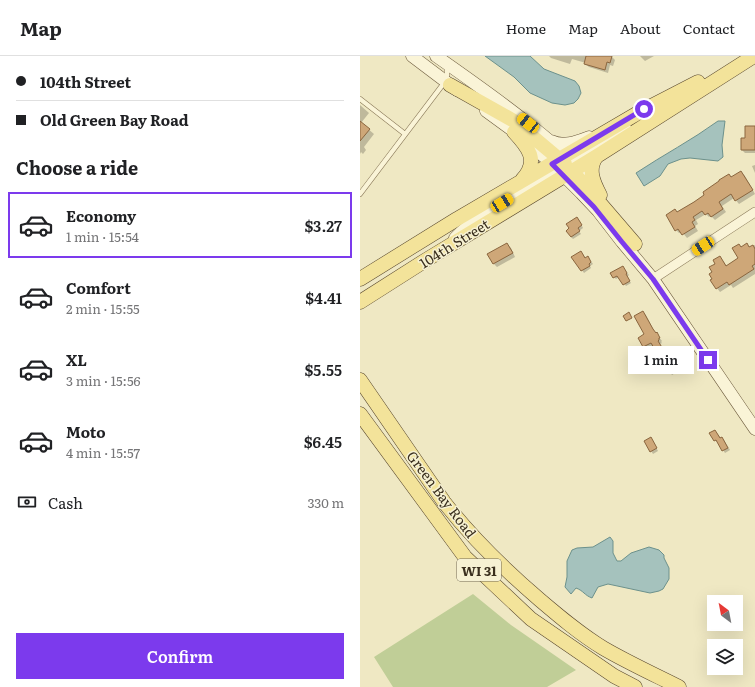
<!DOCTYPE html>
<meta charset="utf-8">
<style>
body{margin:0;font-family:Literata,serif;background:#f6f6f6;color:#202124;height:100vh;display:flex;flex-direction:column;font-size:15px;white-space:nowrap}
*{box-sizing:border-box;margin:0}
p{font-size:13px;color:#757577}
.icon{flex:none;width:22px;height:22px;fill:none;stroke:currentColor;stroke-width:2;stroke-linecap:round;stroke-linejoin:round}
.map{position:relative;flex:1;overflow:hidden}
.drawer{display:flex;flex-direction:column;background:#fff;width:360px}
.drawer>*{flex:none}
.guide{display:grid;align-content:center;height:88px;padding:0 16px;background:#fff}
.needle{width:26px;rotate:328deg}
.tools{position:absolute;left:347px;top:539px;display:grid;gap:8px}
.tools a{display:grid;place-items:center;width:36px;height:36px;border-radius:0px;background:#fff;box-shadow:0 4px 16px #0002;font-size:20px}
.end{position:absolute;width:18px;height:18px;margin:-9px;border:5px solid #7c3aed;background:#fff;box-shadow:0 0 0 2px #fff}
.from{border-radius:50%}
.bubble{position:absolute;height:28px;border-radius:0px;background:#fff;box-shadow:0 4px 16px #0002;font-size:13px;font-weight:600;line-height:28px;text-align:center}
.car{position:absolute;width:12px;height:24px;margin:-12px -6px;border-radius:5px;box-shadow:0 0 3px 1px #0007;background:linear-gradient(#f5c518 24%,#345 0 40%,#f5c518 0 76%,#345 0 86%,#f5c518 0)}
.guide b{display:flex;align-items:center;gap:14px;height:38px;font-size:15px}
.guide b+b{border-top:1px solid #e0e0e0}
.guide i{width:10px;height:10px;background:#202124}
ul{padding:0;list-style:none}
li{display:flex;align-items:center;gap:12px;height:66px;margin:0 8px 6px;padding:0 8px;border:2px solid transparent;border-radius:0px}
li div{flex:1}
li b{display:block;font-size:15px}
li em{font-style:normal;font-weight:600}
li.on{border-color:#7c3aed}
li>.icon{width:36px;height:36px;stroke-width:1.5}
h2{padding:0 16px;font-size:18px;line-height:48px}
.pay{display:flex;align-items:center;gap:10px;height:44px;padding:0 16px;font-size:15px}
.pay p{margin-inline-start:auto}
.cta{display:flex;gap:8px;margin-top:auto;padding:8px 16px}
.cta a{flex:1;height:46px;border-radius:0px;background:#7c3aed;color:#fff;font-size:16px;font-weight:600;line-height:46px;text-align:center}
header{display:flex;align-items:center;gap:24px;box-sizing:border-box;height:56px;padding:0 20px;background:#fff;border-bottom:1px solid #e0e0e0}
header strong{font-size:19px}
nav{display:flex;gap:22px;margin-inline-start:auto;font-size:14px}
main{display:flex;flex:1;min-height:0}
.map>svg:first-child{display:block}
.green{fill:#c0ce97}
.water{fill:#a5c2bd;stroke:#6c918c}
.shadow{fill:#0003}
.building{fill:#cea778;stroke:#8a663f}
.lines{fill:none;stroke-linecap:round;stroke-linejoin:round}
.lane-casing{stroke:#8a7959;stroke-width:5.5}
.street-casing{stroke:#8a7959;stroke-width:10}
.secondary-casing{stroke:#6c5a3d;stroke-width:13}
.primary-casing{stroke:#58472e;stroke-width:15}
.lane{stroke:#faf4d7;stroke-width:4.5}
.street{stroke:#faf4d7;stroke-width:9}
.secondary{stroke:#faf4d7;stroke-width:12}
.primary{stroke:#f3e39a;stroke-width:14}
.route{stroke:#7c3aed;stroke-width:5}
.labels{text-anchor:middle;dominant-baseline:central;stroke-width:3;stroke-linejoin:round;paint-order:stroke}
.shield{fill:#f6f1d3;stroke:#726954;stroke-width:1}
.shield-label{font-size:13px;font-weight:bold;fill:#3a2f1e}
.street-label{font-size:14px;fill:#3a2f1e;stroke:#f6f1d3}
</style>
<header>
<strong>Map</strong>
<nav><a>Home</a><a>Map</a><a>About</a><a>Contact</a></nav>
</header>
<main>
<section class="drawer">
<div class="guide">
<b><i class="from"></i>104th Street</b>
<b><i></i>Old Green Bay Road</b>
</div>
<h2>Choose a ride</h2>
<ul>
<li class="on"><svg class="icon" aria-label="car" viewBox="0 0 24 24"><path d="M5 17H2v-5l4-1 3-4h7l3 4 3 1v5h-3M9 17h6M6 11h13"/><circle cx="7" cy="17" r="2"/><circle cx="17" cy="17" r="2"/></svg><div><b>Economy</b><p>1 min · 15:54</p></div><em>$3.27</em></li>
<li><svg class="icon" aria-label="car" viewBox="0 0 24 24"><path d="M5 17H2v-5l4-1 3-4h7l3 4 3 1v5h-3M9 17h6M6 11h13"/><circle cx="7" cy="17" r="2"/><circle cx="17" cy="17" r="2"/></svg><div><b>Comfort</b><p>2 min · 15:55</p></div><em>$4.41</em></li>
<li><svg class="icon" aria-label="car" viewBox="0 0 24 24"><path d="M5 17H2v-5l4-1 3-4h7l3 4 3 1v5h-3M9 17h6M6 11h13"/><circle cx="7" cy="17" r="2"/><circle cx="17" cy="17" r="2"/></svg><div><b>XL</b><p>3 min · 15:56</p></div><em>$5.55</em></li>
<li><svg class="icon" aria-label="car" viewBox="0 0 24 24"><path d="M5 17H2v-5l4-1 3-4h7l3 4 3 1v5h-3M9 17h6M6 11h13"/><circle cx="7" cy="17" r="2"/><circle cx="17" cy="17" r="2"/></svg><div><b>Moto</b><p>4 min · 15:57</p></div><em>$6.45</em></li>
</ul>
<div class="pay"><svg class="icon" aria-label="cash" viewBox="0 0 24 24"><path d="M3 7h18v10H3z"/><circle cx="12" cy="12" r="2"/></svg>Cash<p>330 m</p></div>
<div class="cta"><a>Confirm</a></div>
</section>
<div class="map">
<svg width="395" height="631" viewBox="0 0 395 631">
<rect width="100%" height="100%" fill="#efe8c3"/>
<path class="green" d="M113,538L151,569L216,614L187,631H33L14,601Z"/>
<path class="water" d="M125,0H170L184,13L215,25L219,30L221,37L218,43L214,47L205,49L192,47L170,37L154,21Z
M358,65H365L362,89L363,101L358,105L330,102L321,103L308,108L300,120L284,130L276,117C303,99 332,84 358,65Z
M250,481L253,485V497L257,505H261L271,497L289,491L299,494L304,499V502L309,512V523L303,533L299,535L290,537L248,528L238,531L232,542C224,539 224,535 216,532L211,538L205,531L207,521V505L212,494L217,492L233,491Z"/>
<path class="shadow" d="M189,0H251L255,4L253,10L250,9L248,17L229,11L225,8L226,7L212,3L210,8L191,2Z
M280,0H294L285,5Z
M0,49L9,57L1,67L14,78L4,91L6,94L3,98L1,96L0,98Z
M395,71V97H385L382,94L386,83Z
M395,109V117L392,110Z
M381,116L385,120L395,138L379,148L374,142L362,150L366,156L355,164L351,160L349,161L346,158L336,164L338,168L335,170L338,175L327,182L322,176L319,177L316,174L318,157Z
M219,164L223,172L219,175L221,178L213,183L211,181Z
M147,188L151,192L155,201L137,211L134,208L129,199Z
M395,189V218L373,232L371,229L360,236L357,232L353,223V216L360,201L367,210L379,202L381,192H390Z
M223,198L226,203L228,201L233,208L230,210L231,212L224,217L213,201Z
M265,214L269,219L267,221L271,227L266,230L259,221L256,223L254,221Z
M282,256L286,259L294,275L302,285L301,286L302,287L300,288L305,296L301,299L294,290L287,293L284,290L286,278Z
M314,304L320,314L312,319L303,306Z
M355,375L361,382H362L364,384L370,394L365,397L358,386H357L355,384Z
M291,382L298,395L293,398L285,385Z"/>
<path class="building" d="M226,0H252L250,7L247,6L245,14L224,8Z
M0,65L10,73L0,85Z
M385,70H395V94H381V82H385Z
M381,115L393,134L375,145L371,138L359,146L363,153L351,161L348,157L345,159L342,155L333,161L335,164L332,166L335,171L322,179L318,173L315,175L306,159L315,153L317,156L334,146L344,139L343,136L359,125V124L369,118L371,121Z
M217,161L222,169L218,172L220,175L211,181L206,175L209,172L206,168Z
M147,187L153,197L133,208L127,198Z
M387,187L389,191L393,189L395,193V208L392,210L394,213L369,229L367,226L356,233L350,224L352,223L349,218L352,216L349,211L355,208L353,204L360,200L366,210L378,202L372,192L379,188L381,191Z
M221,195L225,202L228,200L231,206L229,208L230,210L221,215L211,201Z
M263,210L267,217L266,218L270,225L263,229L257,220L253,222L250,217Z
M283,255L293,273L296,277L297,276L300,282H299V284L298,285L303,293L297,297L291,287L283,291L278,282L284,278L274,260Z
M269,256L272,262L266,265L263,260Z
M312,300L318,312L309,317L302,306Z
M355,374L360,382L362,381L368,392L362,395L356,384L354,385L349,377Z
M291,381L297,392L290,396L284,385Z"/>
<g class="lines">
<defs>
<path id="lane" d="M0,43L45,78
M0,138L84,27L87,19V11"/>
<path id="street" d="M293,223L395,156"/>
<path id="secondary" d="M52,0L97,34
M76,0C106,21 136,42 165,65C191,85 213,104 233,130
M126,55L152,74L189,105L221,137L238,155L262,186L293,223L395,373
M191,85C204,91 216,86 229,81
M208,112L223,99L265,72
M95,182C116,161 141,148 166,133C178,125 191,119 202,109"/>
<path id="primary" d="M90,29L154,65L205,108
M154,76C168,91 180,105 162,124
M237,100C227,112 233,126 240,139
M204,110L211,115L220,124L275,188
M0,223L97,163L278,57L338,26
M0,246L66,204L237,100L394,0
M0,324L84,446C112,482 145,514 180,544C200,561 220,578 243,592C267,606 293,618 319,631
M0,358L105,501L171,563L254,620L275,631"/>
</defs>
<use href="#lane" class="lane-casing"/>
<use href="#street" class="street-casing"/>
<use href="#secondary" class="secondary-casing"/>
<use href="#primary" class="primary-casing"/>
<use href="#lane" class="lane"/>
<use href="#street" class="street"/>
<use href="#secondary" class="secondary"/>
<use href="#primary" class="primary"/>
</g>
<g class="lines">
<path class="route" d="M284,53L192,108L234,151L262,186L293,223L348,304"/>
</g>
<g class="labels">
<rect class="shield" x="97" y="503" width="44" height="22" rx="3"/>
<g class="shield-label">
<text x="119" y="514">WI 31</text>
</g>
<g class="street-label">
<text transform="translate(94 187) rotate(-32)">104th Street</text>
<text transform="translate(82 438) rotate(53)">Green Bay Road</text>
</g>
</g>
</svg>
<div class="tools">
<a><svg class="needle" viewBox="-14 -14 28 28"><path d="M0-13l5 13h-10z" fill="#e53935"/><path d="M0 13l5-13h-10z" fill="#757577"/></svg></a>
<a><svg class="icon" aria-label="layers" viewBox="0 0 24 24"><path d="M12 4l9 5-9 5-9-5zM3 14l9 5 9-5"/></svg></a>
</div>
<i class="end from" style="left:284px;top:53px"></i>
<i class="end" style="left:348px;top:304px"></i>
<div class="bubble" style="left:268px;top:290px;width:66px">1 min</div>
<i class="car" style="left:168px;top:67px;rotate:308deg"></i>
<i class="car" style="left:142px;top:147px;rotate:59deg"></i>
<i class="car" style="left:343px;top:190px;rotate:237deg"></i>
</div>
</main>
